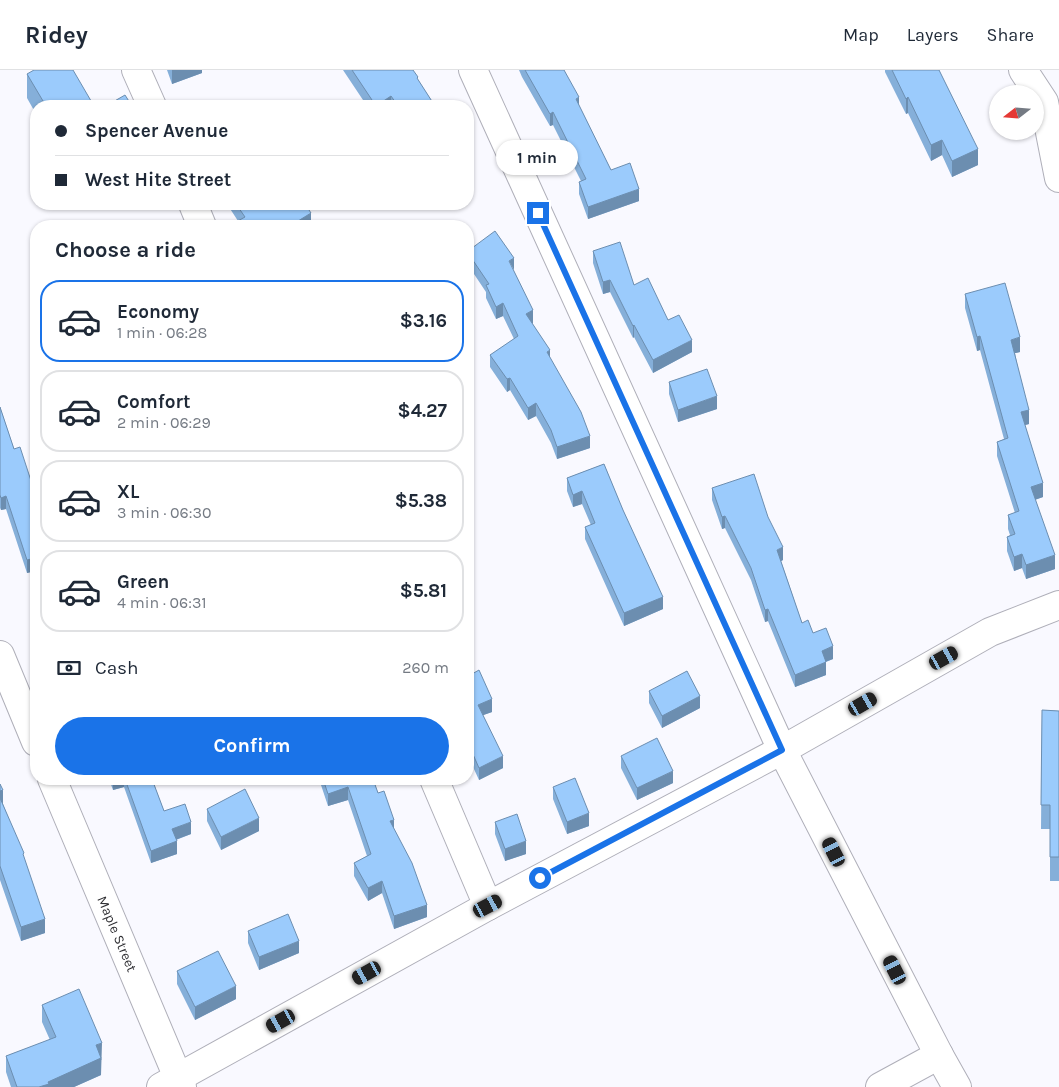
<!DOCTYPE html>
<meta charset="utf-8">
<style>
body{margin:0;font-family:Karla,sans-serif;background:#f2f2f3;color:#1f2937;height:100vh;display:flex;flex-direction:column;font-size:19px;white-space:nowrap}
*{box-sizing:border-box;margin:0}
p{font-size:16px;color:#747a83}
.icon{flex:none;width:28px;height:28px;fill:none;stroke:currentColor;stroke-width:2;stroke-linecap:round;stroke-linejoin:round}
.map{position:relative;flex:1;overflow:hidden}
.sheet{position:absolute;left:30px;top:150px;width:444px;height:565px;display:flex;flex-direction:column;background:#fff;border-radius:20px;box-shadow:0 1px 4px #0004}
.sheet>*{flex:none}
.hud{position:absolute;left:30px;top:30px;width:444px;height:110px;border-radius:20px;box-shadow:0 1px 4px #0004;display:grid;align-content:center;height:110px;padding:0 25px;background:#fff}
.needle{width:32px;rotate:253deg}
.tools{position:absolute;left:989px;top:15px;display:grid;gap:10px}
.tools a{display:grid;place-items:center;width:55px;height:55px;border-radius:50%;background:#fff;box-shadow:0 1px 4px #0004;font-size:25px}
.end{position:absolute;width:22px;height:22px;margin:-11px;border:6px solid #1a73e8;background:#fff;box-shadow:0 0 0 2px #fff}
.from{border-radius:50%}
.bubble{position:absolute;height:35px;border-radius:18px;background:#fff;box-shadow:0 1px 4px #0004;font-size:16px;font-weight:700;line-height:35px;text-align:center}
.car{position:absolute;width:15px;height:30px;margin:-15px -8px;border-radius:6px;box-shadow:0 0 4px 1px #0007;background:linear-gradient(#222 24%,#8ab4d8 0 40%,#222 0 76%,#8ab4d8 0 86%,#222 0)}
.hud b{display:flex;align-items:center;gap:18px;height:48px;font-size:19px}
.hud b+b{border-top:1px solid #e0e1e3}
.hud i{width:12px;height:12px;background:#1f2937}
ul{padding:0;list-style:none}
li{display:flex;align-items:center;gap:15px;height:82px;margin:0 10px 8px;padding:0 15px;border:2px solid #e0e1e3;border-radius:20px}
li div{flex:1}
li b{display:block;font-size:19px}
li em{font-style:normal;font-weight:700}
li.selected{border-color:#1a73e8}
li>.icon{width:45px;height:45px;stroke-width:1.5}
h2{padding:0 25px;font-size:22px;line-height:60px}
.pay{display:flex;align-items:center;gap:12px;height:55px;padding:0 25px;font-size:19px}
.pay p{margin-inline-start:auto}
.action{display:flex;gap:10px;margin-top:auto;padding:10px 25px}
.action a{flex:1;height:58px;border-radius:30px;background:#1a73e8;color:#fff;font-size:20px;font-weight:700;line-height:58px;text-align:center}
header{display:flex;align-items:center;gap:30px;box-sizing:border-box;height:70px;padding:0 25px;background:#fff;border-bottom:1px solid #e0e1e3}
header strong{font-size:24px}
nav{display:flex;gap:28px;margin-inline-start:auto;font-size:18px}
.map>svg:first-child{display:block}
.lines{fill:none;stroke-linecap:round;stroke-linejoin:round}
.minor-casing{stroke:#afafb9;stroke-width:30}
.minor{stroke:#fff;stroke-width:28}
.wall{fill:#85afd9}
.shaded-wall{fill:#6c8eb0}
.building{fill:#9bcbfc;stroke:#6c8eb0}
.route{stroke:#1a73e8;stroke-width:6}
.labels{text-anchor:middle;dominant-baseline:central;stroke-width:4;stroke-linejoin:round;paint-order:stroke}
.street-label{font-size:14px;fill:#303034;stroke:#fff}
</style>
<header>
<strong>Ridey</strong>
<nav><a>Map</a><a>Layers</a><a>Share</a></nav>
</header>
<div class="map">
<svg width="1059" height="1017" viewBox="0 0 1059 1017">
<rect width="100%" height="100%" fill="#f9f9ff"/>
<g class="lines">
<defs>
<g id="minor">
<path d="M136,0L152,36"/>
<path d="M473,0L782,680L939,985L957,1017"/>
<path d="M1023,0L1044,32L1059,108"/>
<path d="M193,134L202,156"/>
<path d="M0,585L36,672"/>
<path id="s1" d="M52,709L182,1017"/>
<path d="M434,709L488,836"/>
<path d="M161,1017L488,836L782,680L990,562L1059,535"/>
<path d="M880,1017L939,985"/>
</g>
</defs>
<use href="#minor" class="minor-casing"/>
<use href="#minor" class="minor"/>
</g>
<path class="wall" d="M167,0H202V3L172,14Z
M343,0H413L418,10L435,36H367Z
M519,0H564L579,36L611,100L639,131L588,149L579,124V112L581,111L553,55L550,56L522,7Z
M885,0H939L978,95L952,107L942,85L931,91L908,43L906,44L885,2Z
M27,4L94,36H36V44L27,28Z
M35,79H36V105L35,103Z
M227,134H305L311,156H236V152L238,151Z
M468,181L513,201L532,253L550,289L590,378L557,389L551,373L536,346L528,350L510,320L507,322L490,297V285L514,269L503,246L496,249L486,228V222L468,195Z
M593,181L634,215L668,250L692,282L653,303L634,267L633,268L610,222L603,224L593,193Z
M965,224L1020,282L1015,283L1029,354L1025,355L1043,427L1035,430L1055,499L1026,509L1022,498L1014,501L1007,481V467L1010,465L1008,459V445L1015,443L997,386V372L1004,369L980,280L977,281L965,238Z
M669,312L717,339L678,352L669,324Z
M0,337L14,379L36,426V513L31,502L27,503L6,439L1,440L0,438Z
M604,394L663,539L624,556L585,469V457L591,455L582,434L573,437L567,421V408Z
M712,418L783,490L781,491L802,553L813,563L833,589L826,592V605L795,617L768,551L765,552L751,510L725,458L722,459L712,430Z
M468,590L472,604L492,642L483,645L503,698L479,710L468,686Z
M649,621L700,638L662,658L649,633Z
M1042,640L1059,641V811H1050V759H1041Z
M621,686L673,713L637,730L621,698Z
M109,709H152L164,741L191,764L176,770L177,784L151,793L124,717L113,720Z
M319,709H373L378,723L394,760L427,847L394,859L382,823L368,831L354,806V793L367,786L348,730L328,736Z
M0,714L3,734L24,789L45,863L21,871L0,810Z
M553,717L589,756L567,764L553,729Z
M207,739L259,761L221,780L207,751Z
M495,752L526,784L505,791L495,764Z
M248,861L299,883L259,900L248,873Z
M177,901L236,929L195,950L177,914Z
M42,935L102,989L101,990V1005L74,1017H11L6,1002V986L50,970L42,952Z"/>
<path class="shaded-wall" d="M172,0H202V3L172,14Z
M391,26V36H376Z
M579,27V39L576,29Z
M908,27V43L906,44V29Z
M553,42V55L550,56V44Z
M942,70V85L931,91V75Z
M978,79V95L952,107V91Z
M639,119V131L588,149V137Z
M311,143V156H290Z
M514,188V200L509,191Z
M610,210V222L603,224V212Z
M503,233V246L496,249V237Z
M533,240V253L526,256V244Z
M634,255V267L633,268V256Z
M980,266V280L977,281V267Z
M1020,267V282L1011,284V270Z
M692,270V282L653,303V290Z
M550,280V292L547,282Z
M510,308V320L507,322V309Z
M717,326V339L678,352V340Z
M536,333V346L528,350V338Z
M1029,340V354L1021,356V342Z
M590,366V378L557,389V377Z
M1043,413V427L1031,431V417Z
M582,421V434L573,437V425Z
M6,426V439L1,440V428Z
M725,446V458L722,459V447Z
M783,477V490L777,493V480Z
M1022,484V498L1014,501V487Z
M1055,485V499L1026,509V495Z
M31,489V502L27,503V490Z
M663,527V539L624,556V543Z
M768,539V551L765,552V540Z
M833,576V589L822,593V581Z
M826,592V605L795,617V605Z
M700,626V638L662,658V646Z
M492,629V642L478,647V635Z
M503,686V698L479,710V698Z
M673,701V713L637,730V718Z
M113,709H124V717L113,720Z
M348,717V730L328,736V724Z
M3,720V735L0,736V721Z
M589,743V756L567,764V752Z
M259,748V761L221,780V767Z
M394,750V762L390,751Z
M191,752V764L172,771V759Z
M177,771V784L151,793V781Z
M526,771V784L505,791V779Z
M382,811V823L368,831V818Z
M427,835V847L394,859V846Z
M45,849V863L21,871V857Z
M299,871V883L259,900V887Z
M236,916V929L195,950V937Z
M102,973L101,1005L74,1017H39L96,975Z"/>
<path class="building" d="M34,0H73L94,36H46L27,4Z
M352,0H413L418,7L417,8L435,36H398L391,26L376,36Z
M525,0H564L579,27L576,29L611,100L630,93L639,119L588,137L579,112L586,109L553,42L550,44Z
M892,0H939L978,79L952,91L942,70L931,75L908,27L906,29Z
M125,25L132,36H106Z
M249,32L251,36H242Z
M236,134H305L311,143L290,156H239L236,152L245,147Z
M495,161L514,188L509,191L533,240L526,244L550,280L547,282L581,342L590,366L557,377L551,360L536,333L528,338L510,308L507,309L490,285L518,266L503,233L496,237L486,215L489,214L468,183V181Z
M620,172L634,215L648,208L668,250L679,245L692,270L653,290L634,255L633,256L610,210L603,212L593,181Z
M1005,213L1020,267L1011,270L1029,340L1021,342L1043,413L1031,417L1055,485L1026,495L1022,484L1014,487L1007,467L1015,464L1008,445L1019,441L997,372L1008,368L980,266L977,267L965,224Z
M707,299L717,326L678,340L669,312Z
M0,337L14,379L20,377L36,426V501L31,489L27,490L6,426L1,428L0,425Z
M604,394L623,440L663,527L624,543L585,457L595,453L582,421L573,425L567,408Z
M754,404L768,447L783,477L777,480L802,553L808,550L813,563L826,558L833,576L822,581L826,592L795,605L768,539L765,540L751,498L725,446L722,447L712,418Z
M468,590L472,604L479,600L492,629L478,635L503,686L479,698L468,673Z
M687,601L700,626L662,646L649,621Z
M1042,640L1059,641V787H1050V735H1041Z
M657,668L673,701L637,718L621,686Z
M575,708L589,743L567,752L553,717Z
M125,709H152L164,741L185,734L191,752L172,759L177,771L151,781Z
M323,709H373L378,723L384,721L394,750L390,751L412,793L427,835L394,846L382,811L368,818L354,793L371,784L348,717L328,724Z
M0,714L3,720L0,721Z
M245,719L259,748L221,767L207,739Z
M0,728L24,783L23,784L45,849L21,857L0,796Z
M517,744L526,771L505,779L495,752Z
M288,844L299,871L259,887L248,861Z
M218,881L236,916L195,937L177,901Z
M79,919L102,973L96,975L101,988L48,1012L49,1014L39,1017H17L6,986L56,967L42,935Z"/>
<g class="lines">
<path class="route" d="M538,143L782,680L540,808"/>
</g>
<g class="labels">
<g class="street-label">
<text stroke="none"><textPath href="#s1" startOffset="168">Maple Street</textPath></text>
</g>
</g>
</svg>
<div class="tools">
<a><svg class="needle" viewBox="-14 -14 28 28"><path d="M0-13l5 13h-10z" fill="#e53935"/><path d="M0 13l5-13h-10z" fill="#747a83"/></svg></a>
</div>
<i class="end from" style="left:540px;top:808px"></i>
<i class="end" style="left:538px;top:143px"></i>
<div class="bubble" style="left:496px;top:70px;width:82px">1 min</div>
<i class="car" style="left:944px;top:588px;rotate:61deg"></i>
<i class="car" style="left:863px;top:634px;rotate:60deg"></i>
<i class="car" style="left:834px;top:782px;rotate:333deg"></i>
<i class="car" style="left:488px;top:836px;rotate:62deg"></i>
<i class="car" style="left:895px;top:900px;rotate:333deg"></i>
<i class="car" style="left:367px;top:903px;rotate:241deg"></i>
<i class="car" style="left:281px;top:951px;rotate:241deg"></i>
<div class="hud">
<b><i class="from"></i>Spencer Avenue</b>
<b><i></i>West Hite Street</b>
</div>
<section class="sheet">
<h2>Choose a ride</h2>
<ul>
<li class="selected"><svg class="icon" aria-label="car" viewBox="0 0 24 24"><path d="M5 17H2v-5l4-1 3-4h7l3 4 3 1v5h-3M9 17h6M6 11h13"/><circle cx="7" cy="17" r="2"/><circle cx="17" cy="17" r="2"/></svg><div><b>Economy</b><p>1 min · 06:28</p></div><em>$3.16</em></li>
<li><svg class="icon" aria-label="car" viewBox="0 0 24 24"><path d="M5 17H2v-5l4-1 3-4h7l3 4 3 1v5h-3M9 17h6M6 11h13"/><circle cx="7" cy="17" r="2"/><circle cx="17" cy="17" r="2"/></svg><div><b>Comfort</b><p>2 min · 06:29</p></div><em>$4.27</em></li>
<li><svg class="icon" aria-label="car" viewBox="0 0 24 24"><path d="M5 17H2v-5l4-1 3-4h7l3 4 3 1v5h-3M9 17h6M6 11h13"/><circle cx="7" cy="17" r="2"/><circle cx="17" cy="17" r="2"/></svg><div><b>XL</b><p>3 min · 06:30</p></div><em>$5.38</em></li>
<li><svg class="icon" aria-label="car" viewBox="0 0 24 24"><path d="M5 17H2v-5l4-1 3-4h7l3 4 3 1v5h-3M9 17h6M6 11h13"/><circle cx="7" cy="17" r="2"/><circle cx="17" cy="17" r="2"/></svg><div><b>Green</b><p>4 min · 06:31</p></div><em>$5.81</em></li>
</ul>
<div class="pay"><svg class="icon" aria-label="cash" viewBox="0 0 24 24"><path d="M3 7h18v10H3z"/><circle cx="12" cy="12" r="2"/></svg>Cash<p>260 m</p></div>
<div class="action"><a>Confirm</a></div>
</section>
</div>
